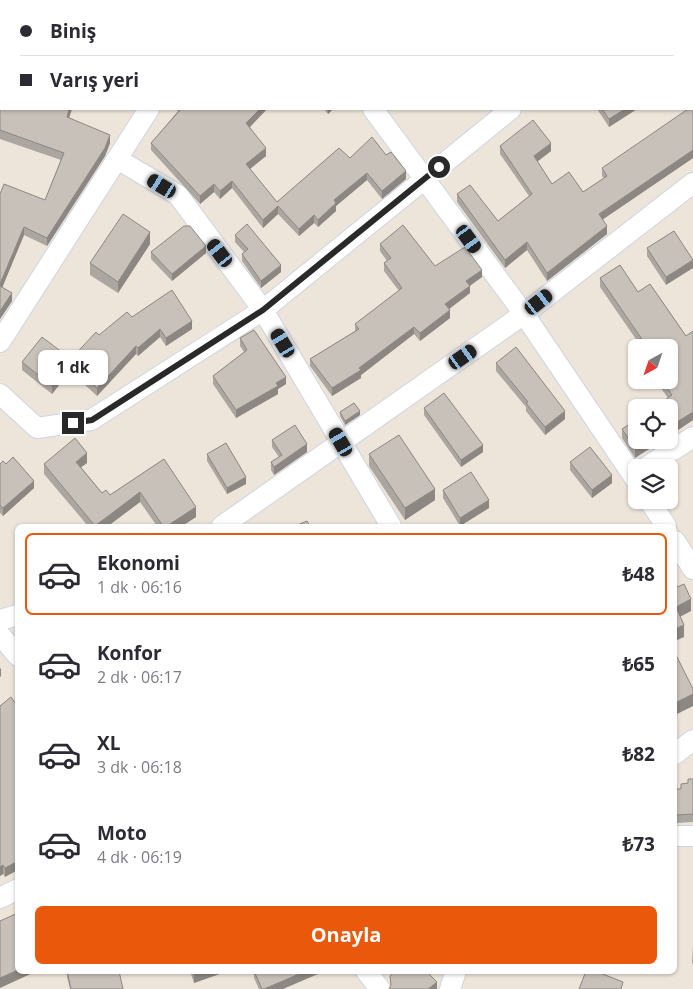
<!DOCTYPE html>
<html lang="tr">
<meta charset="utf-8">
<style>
body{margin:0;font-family:"Open Sans",sans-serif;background:#f7f7f7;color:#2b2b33;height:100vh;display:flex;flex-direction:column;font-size:19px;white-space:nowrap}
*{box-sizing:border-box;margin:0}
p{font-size:16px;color:#7c7c81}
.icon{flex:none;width:28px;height:28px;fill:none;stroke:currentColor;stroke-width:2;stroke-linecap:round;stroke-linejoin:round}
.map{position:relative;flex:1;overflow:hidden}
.panel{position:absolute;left:15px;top:524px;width:662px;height:450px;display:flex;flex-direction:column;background:#fff;border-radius:8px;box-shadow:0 1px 4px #0004}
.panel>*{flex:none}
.banner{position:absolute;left:0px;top:0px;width:694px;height:110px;box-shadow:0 1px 4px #0004;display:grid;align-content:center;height:110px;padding:0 20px;background:#fff}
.needle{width:32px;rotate:220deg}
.fabs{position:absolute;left:628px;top:339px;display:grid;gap:10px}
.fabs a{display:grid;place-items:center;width:50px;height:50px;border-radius:8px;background:#fff;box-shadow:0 1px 4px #0004;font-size:25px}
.end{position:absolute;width:22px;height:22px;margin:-11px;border:6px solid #292929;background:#fff;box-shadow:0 0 0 2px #fff}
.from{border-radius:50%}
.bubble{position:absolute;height:35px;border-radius:8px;background:#fff;box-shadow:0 1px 4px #0004;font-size:16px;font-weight:700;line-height:35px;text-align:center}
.car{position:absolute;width:15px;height:30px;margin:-15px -8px;border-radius:6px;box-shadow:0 0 4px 1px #0007;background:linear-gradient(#222 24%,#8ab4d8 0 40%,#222 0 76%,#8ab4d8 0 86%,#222 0)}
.banner b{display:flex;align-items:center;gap:18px;height:48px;font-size:19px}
.banner b+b{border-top:1px solid #e1e1e2}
.banner i{width:12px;height:12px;background:#2b2b33}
ul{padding:9px 0 0;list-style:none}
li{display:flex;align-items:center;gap:15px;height:82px;margin:0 10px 8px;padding:0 10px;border:2px solid transparent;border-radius:8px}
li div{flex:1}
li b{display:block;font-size:19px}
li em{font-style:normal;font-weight:700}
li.on{border-color:#ea580c}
li>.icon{width:45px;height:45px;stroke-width:1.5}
.primary-button{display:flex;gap:10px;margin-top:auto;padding:10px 20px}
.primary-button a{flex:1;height:58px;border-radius:8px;background:#ea580c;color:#fff;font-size:20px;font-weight:700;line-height:58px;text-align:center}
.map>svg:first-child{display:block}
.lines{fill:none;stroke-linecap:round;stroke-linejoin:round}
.minor-casing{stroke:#cfd4e3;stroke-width:22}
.minor{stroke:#fff;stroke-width:20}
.wall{fill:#aca6a0}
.shaded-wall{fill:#8c8782}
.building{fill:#c8c1ba;stroke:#8c8782}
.route{stroke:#292929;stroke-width:6}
</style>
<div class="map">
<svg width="693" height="989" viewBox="0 0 693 989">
<rect width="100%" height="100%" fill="#ede4da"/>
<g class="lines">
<defs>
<path id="minor" d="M291,0L292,1
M25,1L26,0
M263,1L265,0
M645,1L647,0
M0,82L1,78
M373,109L524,314L636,480
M117,159L178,195L263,310L391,526
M0,342L149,109
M0,394L37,428L91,420L263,310L511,109
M645,468L693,437
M649,500L666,526
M222,526L524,314L693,183
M675,541L693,569
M0,620L18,615
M0,635L18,656
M675,754L693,740
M675,836H693
M0,898L18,889
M366,971L380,989
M450,989L456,971"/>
</defs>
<use href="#minor" class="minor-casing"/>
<use href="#minor" class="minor"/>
</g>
<path class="wall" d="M0,88L69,118L110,143L105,156L47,246L24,235L2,287L12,301L0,319V194L45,200L61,160L0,139Z
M176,109H267L250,127L266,156L250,169L277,202L350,158L406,179L382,199L367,180L336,206V211L318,227L314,223L299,236L278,214L263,228L232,188L220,199L214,192L200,204L151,150V143L178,111Z
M324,109H333L328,114Z
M597,109H637L609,127Z
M500,146L551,151L537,162L552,184L583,192L604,178L602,176V168L693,158L603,219L607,234L547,281L527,250L505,268L457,202V194L498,221L529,196L500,154Z
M674,231L666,285L647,256V248Z
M235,235L281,272L261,288L242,261V254L244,252L235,242Z
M150,244L118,293L90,275V263Z
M380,244L435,266L482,277L470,286V293L449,309L450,318L420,341L414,334L361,375V378L332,396L310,366V359L355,331V324L399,291L384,271V263L387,261L380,251Z
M151,252L206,253L172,281L151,259Z
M620,265L638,292L650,284L686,336L693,331V420L669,436V408H654L668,398L655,380H669V348H642L600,287V278Z
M132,317L192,329L166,346L160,337L138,356L136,354L97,396L70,371L52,394L22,370V362L71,359L99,335Z
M240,338L286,384L278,389V394L236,418L213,384V376L244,352L240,346Z
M496,363L565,419L545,435L526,411V407L496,371Z
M424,408L483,452L461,467L424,415Z
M340,412L360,415L345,425L340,416Z
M636,420L635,458L622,438V429Z
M272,440L307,452L274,475L271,470V462L279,457L272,447Z
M207,454L246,484L227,494L207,461Z
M369,454L435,500L405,520L369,466Z
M164,459L196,517L182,526H157L140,502L108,526H88L44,474V464L87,463L81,467L102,493L110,495Z
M570,462L612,483L592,498L570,470Z
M0,464L34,488L3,516L0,513Z
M443,490L489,508L460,526L443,498Z
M11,697L5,877L3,874L0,876V706Z
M693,779V822L676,823L675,797L681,789Z
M693,944V964L692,963Z
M67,971L123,989H70L67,977Z
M190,971H225V972L194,983Z
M254,971L283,989H259L254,978Z"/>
<path class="shaded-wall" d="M1,21V29L0,33V25Z
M69,109H72L67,125V117Z
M260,109H267L246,131V123Z
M328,109H333L328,114Z
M625,109H637L609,127V119Z
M110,135V143L105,156L47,246V238Z
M551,143V151L534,164V156Z
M266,148V156L246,172V164Z
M693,150V158L599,222V214Z
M406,171V179L382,199V191Z
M367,173V180L336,206V211L318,227V220L334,200Z
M232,181V188L220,199V191Z
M214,184V192L200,204V196Z
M278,206V214L263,228V220Z
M314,215V223L299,236V229Z
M607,226V234L547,281V273Z
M24,227V235L0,293V284Z
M150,232V244L118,293V282Z
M527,242V250L505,268V260Z
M206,246V253L172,281V274Z
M693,260V268L666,285V277Z
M281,265V272L261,288V281Z
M482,270V277L466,288V281Z
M470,286V293L445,312V304Z
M12,293V301L0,319V311Z
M450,310V318L420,341V333Z
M192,321V329L166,346V338Z
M414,327V334L361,375V378L332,396V388Z
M160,329V337L138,356V348Z
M136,346V354L97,396V388Z
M70,363V371L52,394V386Z
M286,377V384L278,389V394L236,418V410Z
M360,411V415L345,425V421Z
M565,411V419L545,435V427Z
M693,412V420L669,436V427Z
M649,440H663L635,458V449Z
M307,444V452L274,475V467Z
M483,445V452L461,467V460Z
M87,453V463L76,471V462Z
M612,475V483L592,498V490Z
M246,477V484L227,494V488Z
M34,481V488L3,516V508Z
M435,489V500L405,520V508Z
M140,492V502L108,526H95Z
M489,500V508L460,526V518Z
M196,507V517L182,526H167Z
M691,599V611L676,619V607Z
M684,625V637L675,641V629Z
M1,668V676L0,677V669Z
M693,694V706L675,715V703Z
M18,861V870L5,877V868Z
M3,865V874L0,876V867Z
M18,970V971H37L0,988V978Z
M200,971H225V972L194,983V973Z
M306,971H325L283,989H264Z
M437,982V989H428Z"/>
<path class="building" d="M0,0H8L7,1H1V21L0,25Z
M67,0H108V1H66Z
M323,0H355L356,1H322Z
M389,0H472L473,1H390Z
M505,0H566L567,1H504Z
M692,60H693V96L692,95Z
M0,88H1V109H69L67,117L110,135L105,148L47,238L24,227L0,284V194L4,184L45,200L64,153L0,130Z
M693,105V150L599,214L607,226L547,273L527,242L505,260L457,194L470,185L498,221L532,194L500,146L533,120L551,143L534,156L552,184L569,172L583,192L607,176L602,168L688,109H692Z
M181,109H260L246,123L266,148L246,164L277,202L339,148L350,158L372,137L386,155L391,152L406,171L382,191L367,173L334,200L336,203L318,220L314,215L299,229L278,206L263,220L232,181L220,191L214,184L200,196L151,143Z
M602,109H625L609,119Z
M123,214L150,232L118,282L90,263Z
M247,224L281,265L261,281L242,254L248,249L235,235Z
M403,225L435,266L465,247L482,270L466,281L470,286L445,304L450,310L420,333L414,327L359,368L361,370L332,388L310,359L359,329L355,324L402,288L384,263L391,258L380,244Z
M184,226H190L206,246L172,274L151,252Z
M674,231L693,260L666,277L647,248Z
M620,265L638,292L650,284L686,336L693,331V412L669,427V408H654L672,395L662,380H669V348H648L600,278Z
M0,286L12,293L0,311Z
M172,290L192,321L166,338L160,329L138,348L136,346L97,388L70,363L52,386L22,362L42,337L71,359L96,332L99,335L127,312L132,317Z
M254,330L286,377L276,383L278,386L236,410L213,376L247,350L240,338Z
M516,347L565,411L545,427L526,403L528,402L496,363Z
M444,393L483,445L461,460L424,408Z
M354,403L360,411L345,421L340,412Z
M636,420V440H649L635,449L622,429Z
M295,425L307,444L274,467L271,462L282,455L272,440Z
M399,435L435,489L405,508L369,454Z
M75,438L87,453L76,462L102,493L106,490L110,495L164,459L196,507L167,526H163L140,492L95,526L44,464Z
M226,443L246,477L227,488L207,454Z
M590,447L612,475L592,490L570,462Z
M13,457L34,481L3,508L0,505V464L3,461L6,464Z
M471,472L489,500L460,518L443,490Z
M307,521L310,526H295Z
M684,584L691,599L676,607L684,625L675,629V588Z
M675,653L693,689V694L675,703Z
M11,697L18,707V861L5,868L3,865L0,867V706Z
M688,779H693V814L676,815L675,789H681V784L688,783Z
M18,913V970L0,978V921Z
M67,971H119L123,989H71Z
M254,971H306L264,989H262Z
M395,971H411L414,974L416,971H426L437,982L428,989H389L391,985L390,976Z
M586,971H595L623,982L621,989H579Z"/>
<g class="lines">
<path class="route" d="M73,423L92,420L263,310L439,167"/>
</g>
</svg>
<div class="fabs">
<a><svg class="needle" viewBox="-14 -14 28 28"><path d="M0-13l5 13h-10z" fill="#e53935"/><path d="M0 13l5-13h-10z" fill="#7c7c81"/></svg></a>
<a><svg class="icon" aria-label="locate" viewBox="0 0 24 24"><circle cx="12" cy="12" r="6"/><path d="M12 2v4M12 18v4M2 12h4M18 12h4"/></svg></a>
<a><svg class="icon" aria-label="layers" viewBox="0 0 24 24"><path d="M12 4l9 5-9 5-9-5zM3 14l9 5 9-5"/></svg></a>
</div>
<i class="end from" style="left:439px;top:167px"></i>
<i class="end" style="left:73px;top:423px"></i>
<div class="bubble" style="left:38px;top:350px;width:70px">1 dk</div>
<i class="car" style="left:162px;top:186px;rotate:301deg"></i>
<i class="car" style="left:469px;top:239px;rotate:144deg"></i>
<i class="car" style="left:220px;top:253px;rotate:323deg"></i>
<i class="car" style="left:539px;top:302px;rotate:52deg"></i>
<i class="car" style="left:283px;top:343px;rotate:329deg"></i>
<i class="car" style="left:463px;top:357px;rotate:55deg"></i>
<i class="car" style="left:341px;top:442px;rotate:330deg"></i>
<div class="banner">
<b><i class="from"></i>Biniş</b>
<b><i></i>Varış yeri</b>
</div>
<section class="panel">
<ul>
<li class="on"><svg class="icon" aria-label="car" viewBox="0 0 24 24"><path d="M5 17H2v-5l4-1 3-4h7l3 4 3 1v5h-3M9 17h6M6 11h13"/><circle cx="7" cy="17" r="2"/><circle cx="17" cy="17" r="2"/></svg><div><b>Ekonomi</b><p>1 dk · 06:16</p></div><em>₺48</em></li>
<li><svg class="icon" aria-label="car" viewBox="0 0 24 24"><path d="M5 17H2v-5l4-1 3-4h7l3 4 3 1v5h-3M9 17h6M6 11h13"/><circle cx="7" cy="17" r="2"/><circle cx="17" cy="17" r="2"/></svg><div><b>Konfor</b><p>2 dk · 06:17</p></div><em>₺65</em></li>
<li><svg class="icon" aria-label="car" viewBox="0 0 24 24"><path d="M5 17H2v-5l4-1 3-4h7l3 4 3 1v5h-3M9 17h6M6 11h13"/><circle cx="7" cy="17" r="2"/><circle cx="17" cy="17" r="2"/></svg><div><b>XL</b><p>3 dk · 06:18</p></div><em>₺82</em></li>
<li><svg class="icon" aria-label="car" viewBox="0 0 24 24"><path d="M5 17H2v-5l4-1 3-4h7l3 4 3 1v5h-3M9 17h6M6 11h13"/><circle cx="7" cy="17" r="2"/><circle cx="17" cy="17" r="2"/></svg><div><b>Moto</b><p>4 dk · 06:19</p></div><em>₺73</em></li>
</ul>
<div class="primary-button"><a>Onayla</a></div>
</section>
</div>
